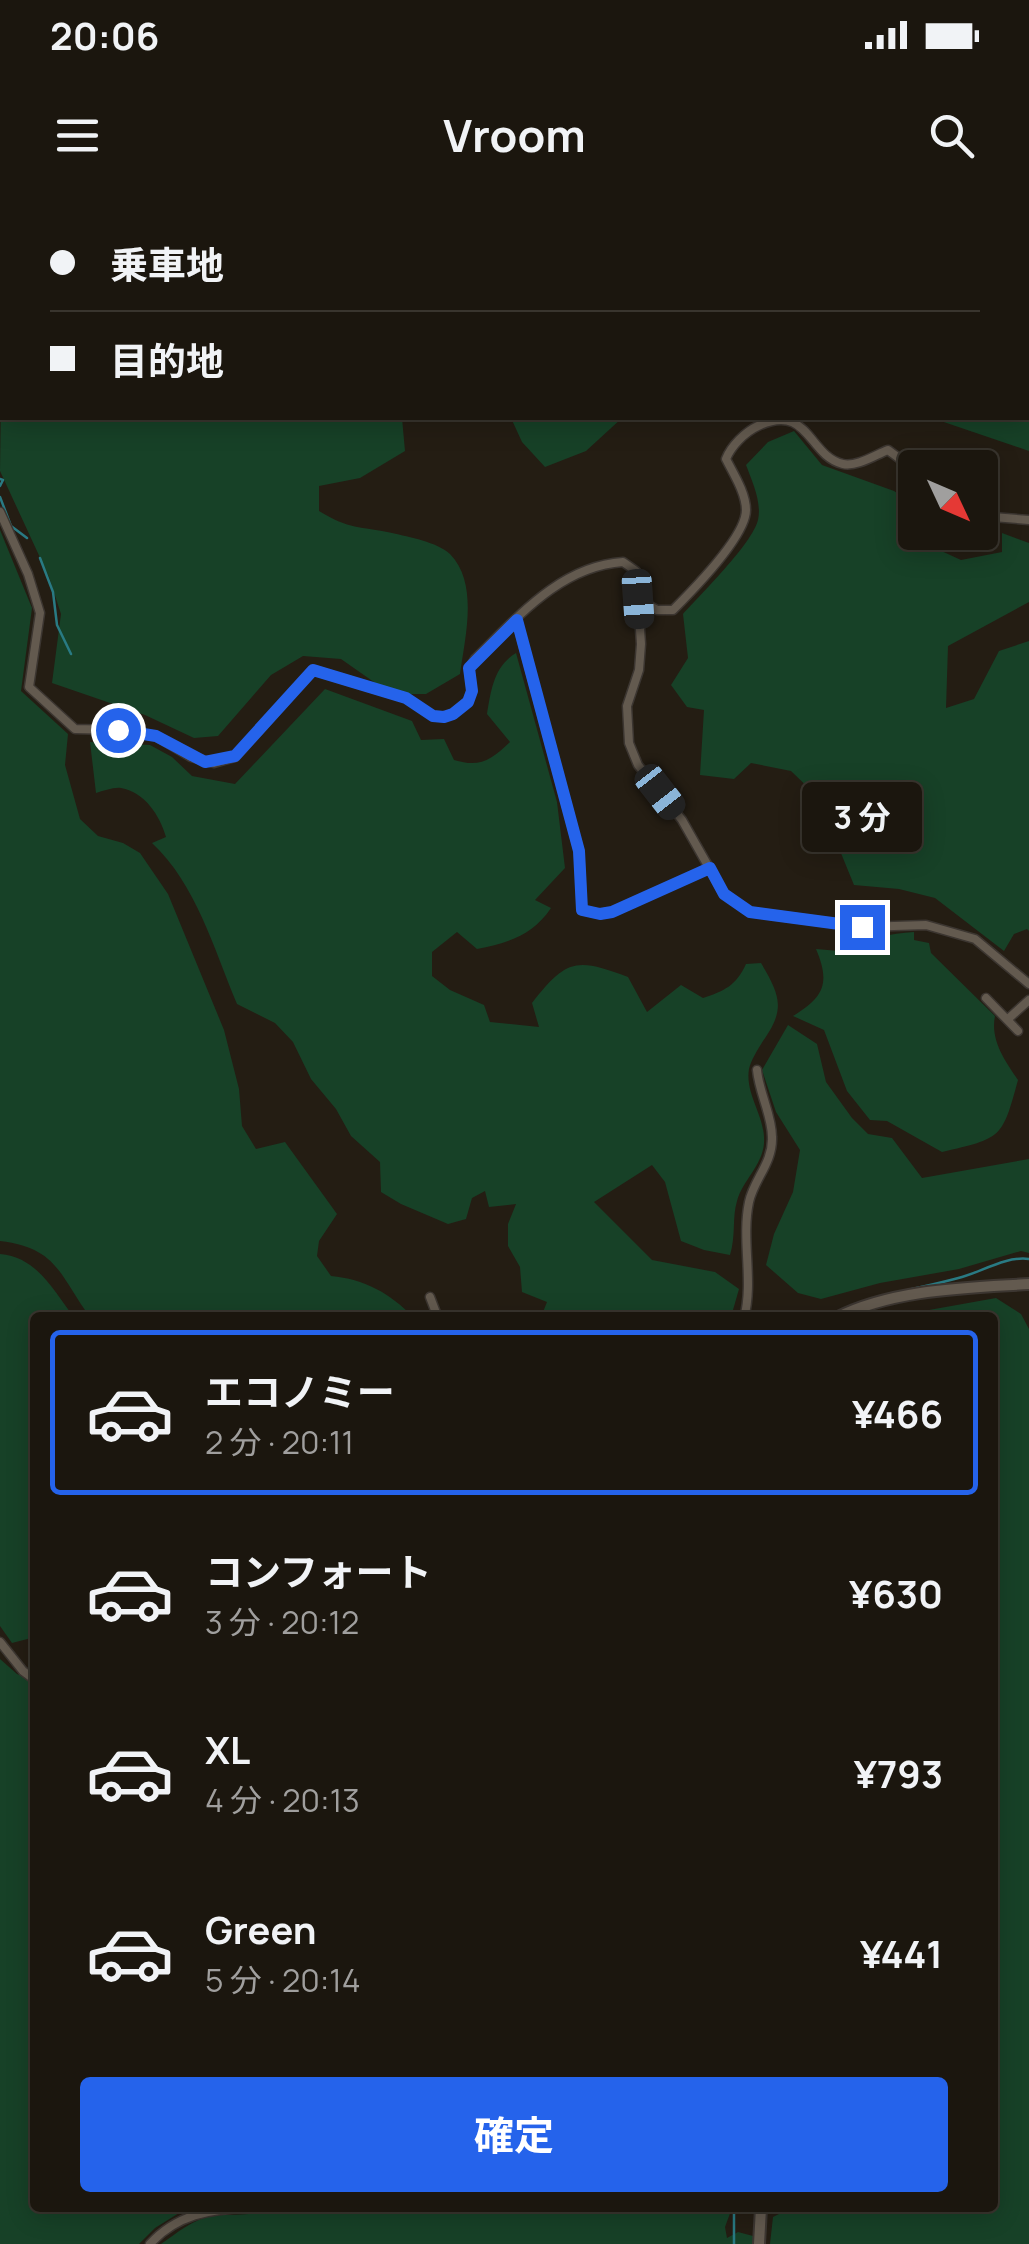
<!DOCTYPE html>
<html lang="ja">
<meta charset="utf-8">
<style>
body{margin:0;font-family:Manrope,"Noto Sans JP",sans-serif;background:#28231c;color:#f1f3f6;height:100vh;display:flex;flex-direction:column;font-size:38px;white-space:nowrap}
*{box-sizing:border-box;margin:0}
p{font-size:32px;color:#a09f9e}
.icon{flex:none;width:55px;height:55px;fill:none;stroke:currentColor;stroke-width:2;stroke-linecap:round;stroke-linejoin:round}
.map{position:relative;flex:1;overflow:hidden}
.side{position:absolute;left:30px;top:1112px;width:968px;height:900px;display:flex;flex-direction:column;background:#1b160e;border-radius:10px;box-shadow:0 5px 25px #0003,0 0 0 2px #39352e}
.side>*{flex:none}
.top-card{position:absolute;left:0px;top:0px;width:1030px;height:220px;box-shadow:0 5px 25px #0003,0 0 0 2px #39352e;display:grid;align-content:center;height:220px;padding:0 50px;background:#1b160e}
.needle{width:65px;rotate:134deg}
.buttons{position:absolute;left:898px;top:250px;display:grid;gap:20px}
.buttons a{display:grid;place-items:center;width:100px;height:100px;border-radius:10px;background:#1b160e;box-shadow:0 5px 25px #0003,0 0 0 2px #39352e;font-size:50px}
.end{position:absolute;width:45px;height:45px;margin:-22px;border:12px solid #2563eb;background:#fff;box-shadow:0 0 0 5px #fff}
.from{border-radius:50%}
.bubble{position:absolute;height:70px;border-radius:10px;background:#1b160e;box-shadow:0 5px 25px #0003,0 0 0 2px #39352e;font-size:32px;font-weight:700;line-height:70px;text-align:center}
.car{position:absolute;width:30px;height:60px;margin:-30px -15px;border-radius:12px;box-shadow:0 0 8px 2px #0007;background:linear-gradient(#222 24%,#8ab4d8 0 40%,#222 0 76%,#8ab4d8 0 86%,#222 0)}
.top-card b{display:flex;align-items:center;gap:35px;height:95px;font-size:38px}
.top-card b+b{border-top:2px solid #39352e}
.top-card i{width:25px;height:25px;background:#f1f3f6}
ul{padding:18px 0 0;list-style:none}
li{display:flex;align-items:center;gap:30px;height:165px;margin:0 20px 15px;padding:0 30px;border:5px solid transparent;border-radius:10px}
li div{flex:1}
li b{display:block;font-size:38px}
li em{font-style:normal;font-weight:700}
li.selected{border-color:#2563eb}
li>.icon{width:90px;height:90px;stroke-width:1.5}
.action{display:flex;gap:20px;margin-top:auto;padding:20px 50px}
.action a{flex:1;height:115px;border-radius:10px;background:#2563eb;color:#fff;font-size:40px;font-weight:700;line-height:115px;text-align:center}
.status{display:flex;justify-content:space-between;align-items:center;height:70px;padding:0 50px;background:#1b160e;direction:ltr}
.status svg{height:28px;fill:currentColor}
header{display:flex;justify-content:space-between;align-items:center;height:130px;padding:0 50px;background:#1b160e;font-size:45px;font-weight:700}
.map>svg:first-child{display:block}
.green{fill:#174127}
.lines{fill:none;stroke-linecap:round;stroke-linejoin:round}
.stream{stroke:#297a83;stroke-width:2.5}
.street-casing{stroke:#3c3631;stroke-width:11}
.secondary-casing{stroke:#3c3631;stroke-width:14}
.highway-casing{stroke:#3c3631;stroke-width:18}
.street{stroke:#635a4f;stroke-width:8}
.secondary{stroke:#635a4f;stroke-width:10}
.highway{stroke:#d77276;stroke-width:14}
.route{stroke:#2563eb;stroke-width:12}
</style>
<div class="status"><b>20:06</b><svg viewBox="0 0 49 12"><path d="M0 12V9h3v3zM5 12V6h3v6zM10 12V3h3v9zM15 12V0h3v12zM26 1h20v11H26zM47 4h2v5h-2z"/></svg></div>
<header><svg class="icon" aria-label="menu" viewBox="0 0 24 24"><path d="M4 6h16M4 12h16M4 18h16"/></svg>Vroom<svg class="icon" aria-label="search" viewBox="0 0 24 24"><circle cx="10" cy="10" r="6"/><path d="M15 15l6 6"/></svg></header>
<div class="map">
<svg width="1029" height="2044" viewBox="0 0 1029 2044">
<rect width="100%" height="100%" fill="#241d13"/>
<path class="green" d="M45,0H509L510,2H46Z
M1028,99H1029V251L932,218H1028Z
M2,125V218H402L405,251L360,278L319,286V311C350,330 359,326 392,333C409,337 437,342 450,354C479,384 465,437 460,474L426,494H391L341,459L303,456L271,475L218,536L194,538L145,515L52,483L61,414L49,377L0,271Z
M511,218H622L586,251L545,267L522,242Z
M794,231L822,265L894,291L915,305V332L933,333L937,349L961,360L1002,352V333L1029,343V402L948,446L946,508L974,499L999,451L1029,441V731L1027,729L1014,734L1004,751L935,698L899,689L854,685L818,597L791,571L751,563L734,579L700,575L704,510L687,507L671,485L688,458L683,414C701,394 752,344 758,320C762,302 752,281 746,265L768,242Z
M0,330L32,408L21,491L68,534L65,565L80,619L98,636L123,643L140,653L168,694L224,830L239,889L242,926L256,949L285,942L337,1014L319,1041L317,1056L331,1076C364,1079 390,1093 413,1117H90C59,1075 58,1048 0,1041Z
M516,453L557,602L565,668L535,700L551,708C533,735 508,743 477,749L457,732L432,752V776L450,790L484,805L490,822L539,827L532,803C567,758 577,758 628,777L647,812L681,785L703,798C724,791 736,786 746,764L761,763C780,795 786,809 763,841C758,849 751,860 749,869C745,893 763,914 764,937C766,963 743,979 737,1001C732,1017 736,1036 730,1055L704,1050L681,1041L665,982L652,965L594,1002L652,1060L715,1072L739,1089L731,1117H541L547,1102L522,1092L520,1067L508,1046V1024L516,1004L489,1007L485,991L472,998L466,1019L448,1024L401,1004L381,992L380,962L351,936L336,909L311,879L293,842L275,823L237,804C214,749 196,684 152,643L166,637C160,616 145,592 121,588C114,587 103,591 96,593L90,542L150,545L172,557L192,576L235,584L325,489L412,521L421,540L444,539L454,560C480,568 491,560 510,542L487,514C491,490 494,466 516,453Z
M914,732V740L929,743L931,753L995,816C990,840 1005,861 1018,880C1002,939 1002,938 942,952L887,921L870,920L847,891L824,830L793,816C825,797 830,782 816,749L839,751L846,742C869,741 890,733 914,732Z
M788,825L817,844L826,882L852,918L868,934L892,938L922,978L1029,959V1053L1021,1051L959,1069L880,1083L821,1099L798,1093L766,1065L774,1034L793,992L800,950L776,912L762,870Z
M0,1054C37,1057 53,1090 74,1117L35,1118V1437L12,1443L0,1426Z
M996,1098L1021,1114L1029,1129V2044H770L773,2017L791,2008H992V1118L890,1117Z
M0,1459L17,1474L35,1481V2008H187L155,2028L139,2044H0Z
M270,2008H732L725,2027L727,2038L738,2032L753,2036L754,2044H161C177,2033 193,2019 213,2016C233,2013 252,2018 270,2008Z"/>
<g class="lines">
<path class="stream" d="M37,0L40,2
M0,157L2,155
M0,279L3,280L0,286
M0,297L11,326L27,338
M40,358L53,392L57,425L71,454
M826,1118C869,1095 916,1090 962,1077C983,1071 1006,1056 1029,1059
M734,2008V2044"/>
<defs>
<path id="street" d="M24,0L27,2
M896,0L897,2
M1028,78H1029
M0,113H2
M0,312L28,374L40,413L29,487L75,529L118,530L156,536L191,557L214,563L235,557L313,470L406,498L433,516L444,517L453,514L468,501L472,491L469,469L475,459C517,418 560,366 623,362L636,371L641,444L639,470L627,506L629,543L638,565L682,620L724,694L750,712L862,727L926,725L975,739L1029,784
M980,316L1029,320
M638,399L657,410H673C692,391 746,336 746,310C746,293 733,273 726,259C731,246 745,232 758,226C809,202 808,256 843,264C857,267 875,255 888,250L915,270
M517,421L579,651L582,710L600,714L612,712L710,668
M986,798L1018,831
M1008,819L1029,800
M430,1097L438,1118
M744,1118C754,1081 741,1040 749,1002C754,979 773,963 772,937C772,915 759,893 757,870
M0,1442L23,1471L35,1480
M150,2044C176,2015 210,2009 247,2008"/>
<path id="secondary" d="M836,1118C893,1089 966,1088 1029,1084
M759,2044L761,2008"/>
<path id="highway" d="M0,20L2,21
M0,61H2
M1028,118H1029
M1028,147H1029"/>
</defs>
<use href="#street" class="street-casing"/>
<use href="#secondary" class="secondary-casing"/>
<use href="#highway" class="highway-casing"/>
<use href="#street" class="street"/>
<use href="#secondary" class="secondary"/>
<use href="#highway" class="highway"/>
</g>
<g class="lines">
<path class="route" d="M118,530L156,536L205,562L235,556L313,470L406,498L433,516L444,517L453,514L468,502L472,491L469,468L517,420L579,651L582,710L600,714L612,712L710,668L724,694L750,712L862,727"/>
</g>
</svg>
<div class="buttons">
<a><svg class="needle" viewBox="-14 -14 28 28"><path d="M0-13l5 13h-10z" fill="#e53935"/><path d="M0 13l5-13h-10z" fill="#a09f9e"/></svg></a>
</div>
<i class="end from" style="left:118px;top:530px"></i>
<i class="end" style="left:862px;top:727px"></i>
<div class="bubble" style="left:802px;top:582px;width:120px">3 分</div>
<i class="car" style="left:638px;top:399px;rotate:176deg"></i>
<i class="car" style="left:660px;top:592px;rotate:142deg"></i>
<div class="top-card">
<b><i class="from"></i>乗車地</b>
<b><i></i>目的地</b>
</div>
<section class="side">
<ul>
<li class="selected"><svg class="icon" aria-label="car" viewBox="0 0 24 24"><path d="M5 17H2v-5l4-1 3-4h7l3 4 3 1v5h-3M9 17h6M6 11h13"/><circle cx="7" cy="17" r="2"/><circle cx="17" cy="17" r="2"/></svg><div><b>エコノミー</b><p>2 分 · 20:11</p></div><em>¥466</em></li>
<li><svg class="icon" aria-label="car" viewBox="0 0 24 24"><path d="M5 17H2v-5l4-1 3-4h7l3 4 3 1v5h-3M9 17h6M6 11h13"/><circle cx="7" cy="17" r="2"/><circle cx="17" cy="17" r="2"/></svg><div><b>コンフォート</b><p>3 分 · 20:12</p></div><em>¥630</em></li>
<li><svg class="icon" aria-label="car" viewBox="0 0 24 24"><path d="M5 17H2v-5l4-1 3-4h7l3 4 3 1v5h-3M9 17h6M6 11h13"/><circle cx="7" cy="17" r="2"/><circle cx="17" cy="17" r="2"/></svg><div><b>XL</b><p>4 分 · 20:13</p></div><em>¥793</em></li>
<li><svg class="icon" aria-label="car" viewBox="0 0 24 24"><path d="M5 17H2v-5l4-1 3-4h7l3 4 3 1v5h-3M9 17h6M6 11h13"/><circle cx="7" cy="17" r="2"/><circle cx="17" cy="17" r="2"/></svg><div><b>Green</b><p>5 分 · 20:14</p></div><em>¥441</em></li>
</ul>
<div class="action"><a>確定</a></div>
</section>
</div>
